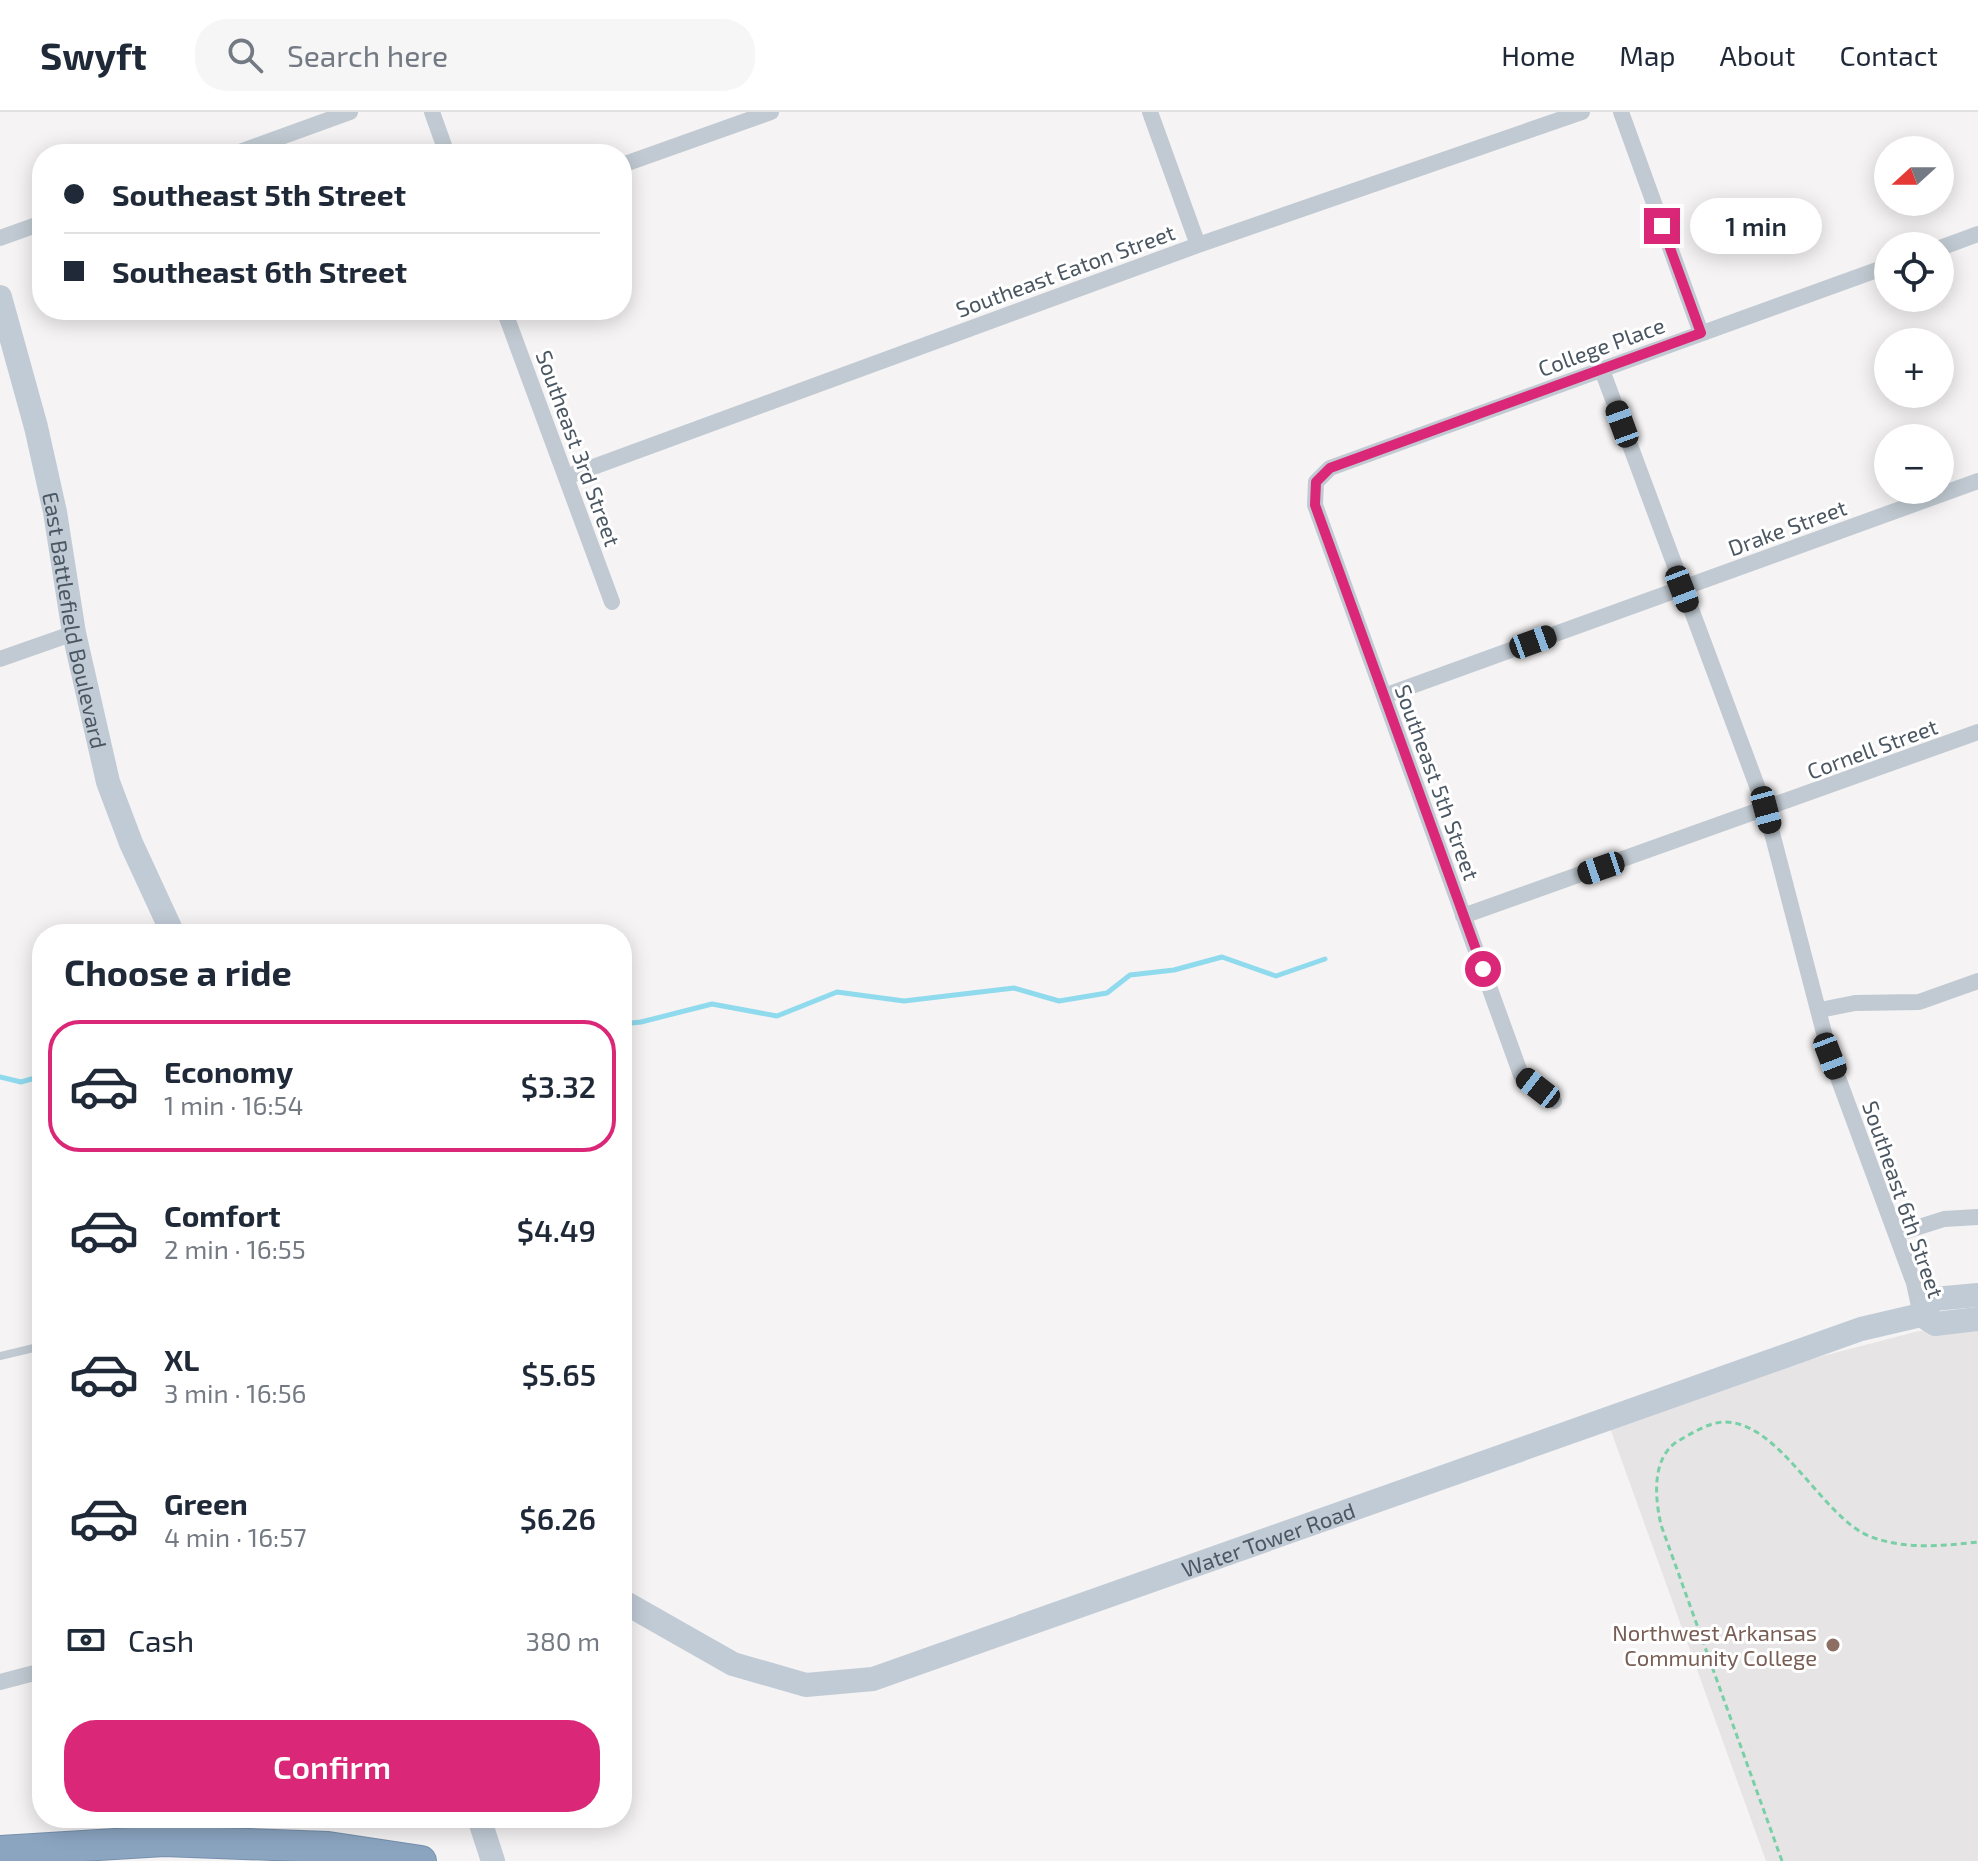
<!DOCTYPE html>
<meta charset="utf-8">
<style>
body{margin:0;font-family:"Exo 2",sans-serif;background:#f6f6f7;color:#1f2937;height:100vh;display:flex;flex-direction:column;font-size:30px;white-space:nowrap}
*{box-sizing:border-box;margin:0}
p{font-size:26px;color:#747a83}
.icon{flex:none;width:44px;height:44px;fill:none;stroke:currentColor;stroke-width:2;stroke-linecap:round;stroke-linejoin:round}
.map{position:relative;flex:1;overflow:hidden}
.details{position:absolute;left:32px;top:812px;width:600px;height:904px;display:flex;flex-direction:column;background:#fff;border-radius:32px;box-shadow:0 4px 20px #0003}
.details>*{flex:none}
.banner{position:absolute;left:32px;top:32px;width:600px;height:176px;border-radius:32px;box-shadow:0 4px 20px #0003;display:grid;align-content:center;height:176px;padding:0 32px;background:#fff}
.needle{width:52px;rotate:249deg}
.tools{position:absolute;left:1874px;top:24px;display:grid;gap:16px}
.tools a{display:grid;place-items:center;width:80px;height:80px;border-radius:50%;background:#fff;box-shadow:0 4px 20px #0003;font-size:40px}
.end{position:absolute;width:36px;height:36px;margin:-18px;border:10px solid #db2777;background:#fff;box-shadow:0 0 0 4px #fff}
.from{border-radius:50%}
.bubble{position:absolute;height:56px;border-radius:28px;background:#fff;box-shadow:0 4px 20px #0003;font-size:26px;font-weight:600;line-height:56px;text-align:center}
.car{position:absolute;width:24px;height:48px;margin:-24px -12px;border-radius:10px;box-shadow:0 0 6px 2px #0007;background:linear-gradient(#222 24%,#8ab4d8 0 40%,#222 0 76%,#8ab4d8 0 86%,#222 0)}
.banner b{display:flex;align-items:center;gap:28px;height:76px;font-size:30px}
.banner b+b{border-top:2px solid #e0e1e3}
.banner i{width:20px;height:20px;background:#1f2937}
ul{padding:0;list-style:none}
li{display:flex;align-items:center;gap:24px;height:132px;margin:0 16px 12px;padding:0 16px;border:4px solid transparent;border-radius:32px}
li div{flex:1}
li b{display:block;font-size:30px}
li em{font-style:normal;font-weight:600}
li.on{border-color:#db2777}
li>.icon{width:72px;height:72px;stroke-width:1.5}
h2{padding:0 32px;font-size:36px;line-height:96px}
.pay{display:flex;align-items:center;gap:20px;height:88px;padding:0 32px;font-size:30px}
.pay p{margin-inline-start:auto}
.cta{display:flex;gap:16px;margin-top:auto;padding:16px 32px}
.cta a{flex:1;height:92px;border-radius:32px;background:#db2777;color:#fff;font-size:32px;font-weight:600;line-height:92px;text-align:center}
header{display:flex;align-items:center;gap:48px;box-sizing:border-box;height:112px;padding:0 40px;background:#fff;border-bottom:2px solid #e0e1e3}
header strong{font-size:38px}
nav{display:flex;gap:44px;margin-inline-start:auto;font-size:28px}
.search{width:560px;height:72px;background:#f6f6f7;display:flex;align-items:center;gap:20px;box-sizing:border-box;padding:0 28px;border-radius:32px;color:#747a83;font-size:30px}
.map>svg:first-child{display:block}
.education{fill:#e6e4e5}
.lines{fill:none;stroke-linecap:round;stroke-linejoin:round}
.stream{stroke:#90daee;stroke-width:5}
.highway-casing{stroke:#7690ad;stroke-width:32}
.path{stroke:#7ad0a6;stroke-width:3;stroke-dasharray:6 4;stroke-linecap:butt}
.lane{stroke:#c1cad2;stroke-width:8}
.street{stroke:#c1cad2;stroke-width:16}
.secondary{stroke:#c1cbd6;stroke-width:24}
.highway{stroke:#8ba5c1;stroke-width:30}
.route{stroke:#db2777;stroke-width:10}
.education-dot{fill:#8d6e63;stroke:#fff;stroke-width:3}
.labels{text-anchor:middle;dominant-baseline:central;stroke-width:6;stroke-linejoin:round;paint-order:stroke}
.street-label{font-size:22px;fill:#4a5661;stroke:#fff}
.education-label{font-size:22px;fill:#785e54;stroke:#fff;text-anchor:end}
</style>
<header>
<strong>Swyft</strong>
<div class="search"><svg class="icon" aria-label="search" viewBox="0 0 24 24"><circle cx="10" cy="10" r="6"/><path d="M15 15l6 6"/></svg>Search here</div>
<nav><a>Home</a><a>Map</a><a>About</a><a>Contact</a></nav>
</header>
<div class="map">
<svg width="1978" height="1749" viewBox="0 0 1978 1749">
<rect width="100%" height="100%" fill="#f5f3f3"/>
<path class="education" d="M1978,1213V1749H1766L1610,1316L1811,1247L1919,1219Z"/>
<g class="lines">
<path class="stream" d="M622,912L641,910L712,892L777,904L837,880L904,889L1014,876L1059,889L1107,881L1130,863L1174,858L1222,845L1276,864L1325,847
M0,965L21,970L42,964"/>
<defs>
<path id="highway" d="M0,1739L164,1729L328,1735L421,1749"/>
</defs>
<use href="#highway" class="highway-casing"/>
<path class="path" d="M1782,1749L1661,1413C1655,1386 1651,1346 1678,1329C1691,1322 1707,1311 1723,1310C1779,1308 1821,1404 1869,1424C1904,1438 1942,1434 1978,1430"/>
<path class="lane" d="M0,1244L42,1234"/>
<path class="street" d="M432,0L447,42
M1150,0L1198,133
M1621,0L1701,221
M234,42L350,0
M622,53L771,0
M0,126L42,111
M1940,136L1978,122
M504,198L612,490
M1602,258L1766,698L1830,944L1914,1171L1921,1203
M566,365L1198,133L1582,0
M0,547L74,521
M1384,584L1978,369
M1463,804L1978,620
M1820,898L1855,891L1919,890L1978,869
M1554,989L1521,963L1315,393L1316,370L1330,356L1888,154
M1897,1122L1944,1107L1978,1105
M0,1570L42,1559"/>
<g class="secondary">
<path id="s1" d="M0,185L36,315L55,400L74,521L108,670L131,731L173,822"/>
<path d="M1921,1203L1935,1212L1978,1207"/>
<path id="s2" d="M622,1489L733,1552L806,1573L873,1567L1861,1217L1921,1203L1934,1187L1978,1183"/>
<path d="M479,1706L493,1749"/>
</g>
<use href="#highway" class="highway"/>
</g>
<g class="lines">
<path class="route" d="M1483,857L1315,393L1316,370L1330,356L1701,221L1662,114"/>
</g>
<circle class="education-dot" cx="1833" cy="1533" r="8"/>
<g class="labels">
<g class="street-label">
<text transform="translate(1065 158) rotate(-20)">Southeast Eaton Street</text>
<text transform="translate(1601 234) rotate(-20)">College Place</text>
<text transform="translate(579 336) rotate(70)">Southeast 3rd Street</text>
<text transform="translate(1787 415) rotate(-20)">Drake Street</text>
<text stroke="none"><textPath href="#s1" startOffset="332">East Battlefield Boulevard</textPath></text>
<text transform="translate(1872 636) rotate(-20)">Cornell Street</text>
<text transform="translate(1438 670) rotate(70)">Southeast 5th Street</text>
<text transform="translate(1904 1087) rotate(71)">Southeast 6th Street</text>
<text stroke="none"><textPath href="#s2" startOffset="690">Water Tower Road</textPath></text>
</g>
<g class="education-label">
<text x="1817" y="1520">Northwest Arkansas<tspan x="1817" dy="25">Community College</tspan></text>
</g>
</g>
</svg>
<div class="tools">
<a><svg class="needle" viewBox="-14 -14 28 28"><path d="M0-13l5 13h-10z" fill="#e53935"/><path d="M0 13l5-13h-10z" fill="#747a83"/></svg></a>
<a><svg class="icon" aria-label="locate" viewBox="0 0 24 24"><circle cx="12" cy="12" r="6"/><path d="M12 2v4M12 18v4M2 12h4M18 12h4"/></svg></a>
<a>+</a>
<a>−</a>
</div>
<i class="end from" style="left:1483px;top:857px"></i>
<i class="end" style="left:1662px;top:114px"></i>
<div class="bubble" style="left:1690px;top:86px;width:132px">1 min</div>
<i class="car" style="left:1622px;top:312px;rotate:340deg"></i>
<i class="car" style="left:1682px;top:477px;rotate:159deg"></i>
<i class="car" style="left:1533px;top:530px;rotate:70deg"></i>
<i class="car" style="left:1766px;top:698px;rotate:165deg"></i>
<i class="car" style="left:1601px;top:756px;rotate:251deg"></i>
<i class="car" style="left:1830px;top:944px;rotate:159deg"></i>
<i class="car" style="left:1538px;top:976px;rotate:308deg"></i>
<div class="banner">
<b><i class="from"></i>Southeast 5th Street</b>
<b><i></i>Southeast 6th Street</b>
</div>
<section class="details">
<h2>Choose a ride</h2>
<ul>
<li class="on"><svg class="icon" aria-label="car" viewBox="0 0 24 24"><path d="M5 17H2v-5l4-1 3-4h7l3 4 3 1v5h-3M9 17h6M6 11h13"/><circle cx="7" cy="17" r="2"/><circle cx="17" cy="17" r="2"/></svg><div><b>Economy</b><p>1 min · 16:54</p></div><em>$3.32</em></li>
<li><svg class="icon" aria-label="car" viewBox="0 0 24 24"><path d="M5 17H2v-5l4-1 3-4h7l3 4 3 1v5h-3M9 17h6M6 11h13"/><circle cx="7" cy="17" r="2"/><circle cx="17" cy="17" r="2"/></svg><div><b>Comfort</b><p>2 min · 16:55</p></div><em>$4.49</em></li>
<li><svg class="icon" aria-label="car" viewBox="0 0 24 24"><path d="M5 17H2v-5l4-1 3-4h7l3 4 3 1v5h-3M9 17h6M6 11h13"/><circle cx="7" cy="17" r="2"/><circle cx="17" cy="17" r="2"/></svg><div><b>XL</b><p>3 min · 16:56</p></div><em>$5.65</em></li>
<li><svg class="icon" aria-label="car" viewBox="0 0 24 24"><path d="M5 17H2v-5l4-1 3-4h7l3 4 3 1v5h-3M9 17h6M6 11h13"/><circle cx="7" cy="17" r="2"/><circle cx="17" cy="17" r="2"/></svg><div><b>Green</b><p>4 min · 16:57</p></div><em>$6.26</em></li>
</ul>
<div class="pay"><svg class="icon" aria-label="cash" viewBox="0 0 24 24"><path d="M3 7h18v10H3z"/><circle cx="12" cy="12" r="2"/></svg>Cash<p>380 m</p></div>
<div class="cta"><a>Confirm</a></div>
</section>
</div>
